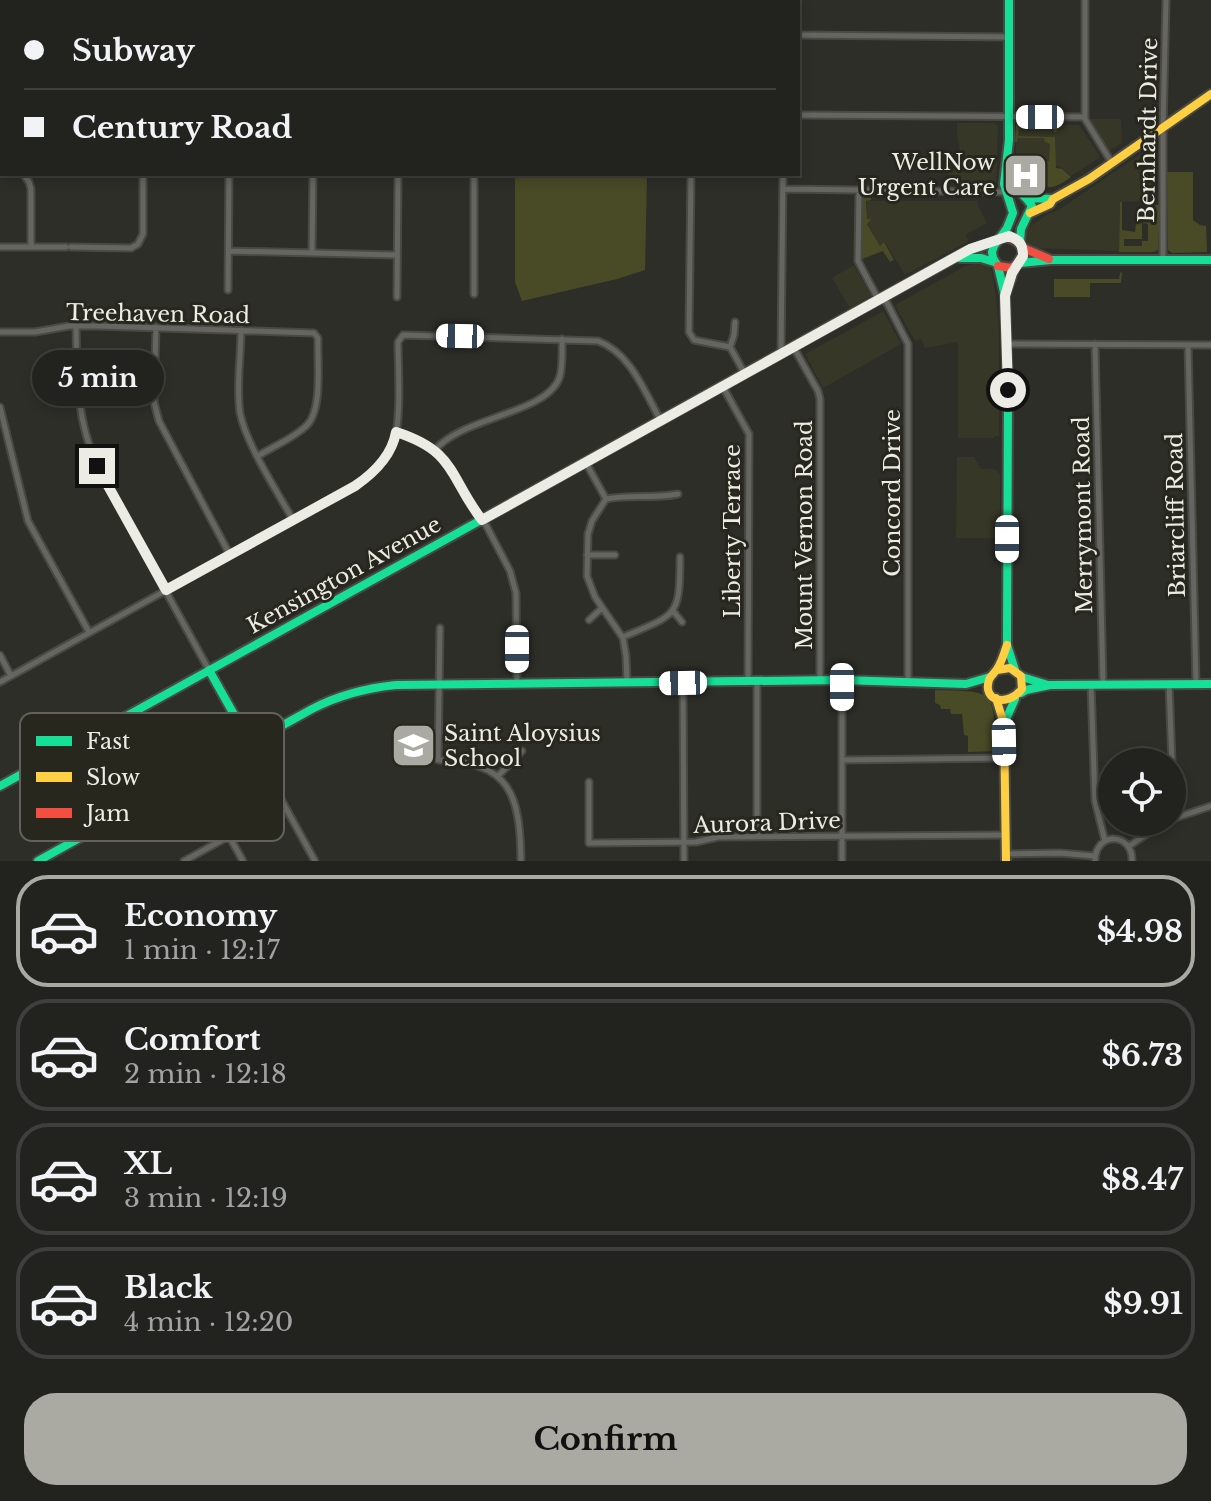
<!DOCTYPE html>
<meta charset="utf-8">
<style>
body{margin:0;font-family:"Libre Baskerville",serif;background:#2a2a28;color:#f1f3f6;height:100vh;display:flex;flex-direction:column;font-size:30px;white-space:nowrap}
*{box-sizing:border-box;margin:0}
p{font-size:26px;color:#a2a4a4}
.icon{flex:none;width:44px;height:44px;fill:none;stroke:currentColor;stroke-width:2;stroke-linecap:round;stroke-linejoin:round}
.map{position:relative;height:861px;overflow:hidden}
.details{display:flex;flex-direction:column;background:#22221f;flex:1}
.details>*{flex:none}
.banner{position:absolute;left:0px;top:0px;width:800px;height:176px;box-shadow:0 4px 12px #0003,0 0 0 2px #3f3f3d;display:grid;align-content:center;height:176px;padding:0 24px;background:#22221f}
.buttons{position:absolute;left:1098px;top:748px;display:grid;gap:16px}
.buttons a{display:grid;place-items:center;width:88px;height:88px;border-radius:50%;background:#22221f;box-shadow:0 4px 12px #0003,0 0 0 2px #3f3f3d;font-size:40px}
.end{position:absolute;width:36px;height:36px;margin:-18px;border:10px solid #ecece5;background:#111;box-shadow:0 0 0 4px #111}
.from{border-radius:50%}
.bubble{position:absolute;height:56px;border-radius:28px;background:#22221f;box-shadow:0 4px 12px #0003,0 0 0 2px #3f3f3d;font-size:26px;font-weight:700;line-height:56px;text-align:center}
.car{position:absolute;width:24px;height:48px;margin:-24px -12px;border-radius:10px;box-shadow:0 0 6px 2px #0007;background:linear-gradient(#fff 24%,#345 0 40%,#fff 0 76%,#345 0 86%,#fff 0)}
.banner b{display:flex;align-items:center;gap:28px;height:76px;font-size:30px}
.banner b+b{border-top:2px solid #3f3f3d}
.banner i{width:20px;height:20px;background:#f1f3f6}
ul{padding:14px 0 0;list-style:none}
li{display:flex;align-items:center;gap:24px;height:112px;margin:0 16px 12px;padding:0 8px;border:4px solid #3f3f3d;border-radius:32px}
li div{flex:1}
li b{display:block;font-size:30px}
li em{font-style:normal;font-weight:700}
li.active{border-color:#aaaaa3}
li>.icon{width:72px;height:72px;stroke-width:1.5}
.button{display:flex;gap:16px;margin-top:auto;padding:16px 24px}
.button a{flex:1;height:92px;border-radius:32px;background:#aaaaa3;color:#111;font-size:32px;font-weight:700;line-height:92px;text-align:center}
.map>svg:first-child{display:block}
.built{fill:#363726}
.green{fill:#494a26}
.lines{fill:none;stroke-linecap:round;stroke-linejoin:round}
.street-casing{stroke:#4a4a44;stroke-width:9}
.fast-casing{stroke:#4a4a44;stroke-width:12}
.slow-casing{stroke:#4a4a44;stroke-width:12}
.jam-casing{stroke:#4a4a44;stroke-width:12}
.street{stroke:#656661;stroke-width:5}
.fast{stroke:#16e098;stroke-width:8}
.slow{stroke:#ffcf43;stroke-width:8}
.jam{stroke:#f24e42;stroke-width:8}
.route{stroke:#ecece5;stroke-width:10}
.labels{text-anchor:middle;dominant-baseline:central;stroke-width:6;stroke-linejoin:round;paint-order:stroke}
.street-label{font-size:22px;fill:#ecece5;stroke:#27271d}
.poi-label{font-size:22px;fill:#ecece5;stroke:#27271d;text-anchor:end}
.key{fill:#27271d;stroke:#626259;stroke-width:2}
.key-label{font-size:22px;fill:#ecece5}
</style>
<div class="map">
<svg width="1211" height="861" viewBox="0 0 1211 861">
<rect width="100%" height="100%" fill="#2e2e29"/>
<path class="built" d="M1092,119H1121L1122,143L1109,151L1090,120Z
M957,123H995L998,126L996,186L958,185L955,180L949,179V163L960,152L957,134Z
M1016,124L1079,125L1099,155V158L1071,176L1062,168L1050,163L1038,181H1016Z
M1157,143L1156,201L1120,202L1119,251L1038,248L1030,246L1026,242L1025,235L1028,228L1049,213L1057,211Z
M867,201H977L978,205L987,223L965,235L969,241L905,275L885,242L880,246L867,223Z
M978,263L989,266L992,271L997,304L999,335V436H994V438H958V342L925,348L922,339L915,341L896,307L897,304L965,266Z
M854,265L871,296L850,308L832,278Z
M882,312H884L901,344L823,388L805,354Z
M957,457H974L981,469H995L1000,474V538H956Z"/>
<path class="green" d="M1018,123L1057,124V132H1054V127L1019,126L1018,136L1055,137L1056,168L1062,169L1071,177C1062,183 1052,191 1042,185C1035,190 1021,188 1016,181L1034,180L1039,161H1049L1050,144L1045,142L1044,138H1018L1017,142H1015L1016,125Z
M1167,172H1193V220L1200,225L1206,226L1207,252L1172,253L1168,250Z
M515,174H647L645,270L617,279L522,301L515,282Z
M863,197H871V200L866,201L867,219H871L867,224L880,246L884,242L894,260L890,262L883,251L862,259L861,257Z
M1120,202H1122V230L1135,232L1136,223H1142V239H1124V246H1142V241H1148V224L1143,223V205H1160L1158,250L1153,252H1119Z
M1122,272L1121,283H1090V297H1054V279H1119L1120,273Z
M935,690C995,692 993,688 996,749L994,751L968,752V736L964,735L962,714H951L950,709H941L940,705L935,703Z"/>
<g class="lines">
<defs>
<path id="street" d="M1085,0V119L1112,163
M6,2V0
M137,2V0
M229,2V0
M313,2V0
M398,2V0
M475,2V0
M694,2V0
M785,2V0
M798,35L1009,37
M798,115L1085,117
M0,169H2
M23,174L29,182L31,189V247
M474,174V294
M691,174L689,332L694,340L730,347L745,374
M783,189L1005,192
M859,190L858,261L876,295L887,303L908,344V682
M0,247H66
M71,247L131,248L138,244L143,234V174
M229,251L396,255
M312,253L313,174
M1163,260V127L1166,0
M228,290L229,174
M397,297L398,174
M76,326C77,378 76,417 97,466L209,670
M156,327L154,402L159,421L230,555
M241,330C241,357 236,386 240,413C246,444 277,491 293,520
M0,332H35L69,326H99L314,333L318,338C317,361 323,409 307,425C296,437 272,447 258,456
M1007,344L1211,345
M1095,344L1103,684
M1188,345L1196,684
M730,347L734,335L735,322
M794,348L818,391L820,399V680
M781,355L783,174
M723,387L749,434L748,681
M0,407L28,521L89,632
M396,432L432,448L445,460L478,515L486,525L510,571L516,593L517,684
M435,450C463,416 549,414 560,376C563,364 562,351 562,339
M586,463L606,499
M606,499L592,521L588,534L587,576L595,597L623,638L626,656L627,682
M606,499C630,494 654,499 678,494
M587,555H615
M673,611L682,622
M589,620L602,608
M440,628L438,760C511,762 520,795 521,861
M623,637C677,614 680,618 680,557
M0,655L11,676
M0,682L355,486C371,475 386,461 393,443C402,422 398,367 398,342L403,335L598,341C631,353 645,393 661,421
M757,682V836
M683,683L684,861
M1169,684L1172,762
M1091,685L1095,801L1105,841
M250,743L315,861
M842,760L1004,758
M1172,766L1174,793L1180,816
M498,776L522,751
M589,782V843L696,842L718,837L1005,835
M1172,819L1211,806
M229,836L243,861
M1129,846L1165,822
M1006,854L1060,853L1094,856
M184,861L284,806
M842,861V680
M1095,861C1095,831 1133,832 1132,861"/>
<path id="fast" d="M1009,0V140L1004,184L1013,213L1007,228L994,246L992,252L993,258L998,266L1005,296L1008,390L1007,645L1015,670
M1008,169C1013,194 1022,189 1032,206L1021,229L1020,242
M1027,198L1053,199
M960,258H981L994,262
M1020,263L1051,260H1211
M1005,295L1015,267
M843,319L965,252L997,241
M209,670L250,743
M1022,677L1048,685
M1021,693L1026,690L1050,685L1211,684
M1004,724L1015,699
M0,786L539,488
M38,861L312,709C339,695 366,688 396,685L842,680L966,684L990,677"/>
<path id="slow" d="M1030,213L1050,204L1053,199L1089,179L1211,94
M997,670L1010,668L1021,676L1022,689C1008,707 982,702 989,680C990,676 995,673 997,669C1002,662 1004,653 1007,645
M996,698L1004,724L1006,861"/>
<path id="jam" d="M1023,248L1049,259
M998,266L1011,268L1017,264L1023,254C1022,242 1014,238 1003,237
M539,488L843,319"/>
</defs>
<use href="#street" class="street-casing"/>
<use href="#fast" class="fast-casing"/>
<use href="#slow" class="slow-casing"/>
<use href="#jam" class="jam-casing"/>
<use href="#street" class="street"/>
<use href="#fast" class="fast"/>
<use href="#slow" class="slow"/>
<use href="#jam" class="jam"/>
</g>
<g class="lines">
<path class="route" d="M97,466L166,590L355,486C374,473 392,455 396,432C456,451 449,477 482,520L970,249L1009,236C1020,240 1023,245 1023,256L1012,273L1005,296L1008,390"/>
</g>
<defs>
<symbol id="hospital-square" viewBox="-11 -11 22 22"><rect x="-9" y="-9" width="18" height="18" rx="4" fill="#aaaaa3" stroke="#27271d"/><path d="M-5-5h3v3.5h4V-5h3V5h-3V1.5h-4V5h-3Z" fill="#fff"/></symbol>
<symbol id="school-square" viewBox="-11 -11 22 22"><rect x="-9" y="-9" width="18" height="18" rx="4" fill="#aaaaa3" stroke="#27271d"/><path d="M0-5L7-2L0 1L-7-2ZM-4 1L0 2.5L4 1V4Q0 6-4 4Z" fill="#fff"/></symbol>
</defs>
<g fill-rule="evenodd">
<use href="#hospital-square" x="1000" y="150" width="51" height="51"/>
<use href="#school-square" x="388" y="720" width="51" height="51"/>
</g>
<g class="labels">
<g class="street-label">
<text transform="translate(1148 130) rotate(-89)">Bernhardt Drive</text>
<text transform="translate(158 314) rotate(1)">Treehaven Road</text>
<text transform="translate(892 493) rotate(-90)">Concord Drive</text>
<text transform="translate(1083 515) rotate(-91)">Merrymont Road</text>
<text transform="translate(1176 515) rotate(-91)">Briarcliff Road</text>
<text transform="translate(732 531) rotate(-90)">Liberty Terrace</text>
<text transform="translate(804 535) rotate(-90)">Mount Vernon Road</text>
<text transform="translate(344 575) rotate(-29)">Kensington Avenue</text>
<text transform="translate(767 823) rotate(-2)">Aurora Drive</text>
</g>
<g class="poi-label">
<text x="995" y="162">WellNow<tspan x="995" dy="25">Urgent Care</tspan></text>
<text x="444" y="733" text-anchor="start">Saint Aloysius<tspan x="444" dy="25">School</tspan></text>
</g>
</g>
<rect x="20" y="713" width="264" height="128" rx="12" class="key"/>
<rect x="36" y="736" width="36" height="10" fill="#16e098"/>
<rect x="36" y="772" width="36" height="10" fill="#ffcf43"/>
<rect x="36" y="808" width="36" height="10" fill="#f24e42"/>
<g class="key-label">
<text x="86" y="749">Fast</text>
<text x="86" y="785">Slow</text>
<text x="86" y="821">Jam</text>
</g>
</svg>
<div class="buttons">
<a><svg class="icon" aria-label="locate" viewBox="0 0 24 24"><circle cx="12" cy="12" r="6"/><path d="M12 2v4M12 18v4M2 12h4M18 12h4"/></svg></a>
</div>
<i class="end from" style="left:1008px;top:390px"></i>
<i class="end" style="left:97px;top:466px"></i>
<div class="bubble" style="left:32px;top:350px;width:132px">5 min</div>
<i class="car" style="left:1040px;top:117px;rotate:270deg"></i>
<i class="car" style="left:460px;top:336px;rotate:271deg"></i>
<i class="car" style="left:1007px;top:539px;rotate:180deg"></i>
<i class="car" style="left:517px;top:649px;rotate:180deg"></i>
<i class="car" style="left:683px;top:683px;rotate:269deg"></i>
<i class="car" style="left:842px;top:687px;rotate:180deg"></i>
<i class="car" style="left:1004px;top:742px;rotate:179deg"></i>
<div class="banner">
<b><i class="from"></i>Subway</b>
<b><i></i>Century Road</b>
</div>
</div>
<section class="details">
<ul>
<li class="active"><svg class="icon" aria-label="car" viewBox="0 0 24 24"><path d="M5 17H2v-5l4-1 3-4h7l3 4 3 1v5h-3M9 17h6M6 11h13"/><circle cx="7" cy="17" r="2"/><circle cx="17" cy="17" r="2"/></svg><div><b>Economy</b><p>1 min · 12:17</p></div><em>$4.98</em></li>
<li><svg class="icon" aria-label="car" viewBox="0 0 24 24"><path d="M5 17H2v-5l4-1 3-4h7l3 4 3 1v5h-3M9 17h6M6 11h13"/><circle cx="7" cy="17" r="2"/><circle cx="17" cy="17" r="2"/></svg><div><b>Comfort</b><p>2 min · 12:18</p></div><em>$6.73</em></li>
<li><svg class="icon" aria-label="car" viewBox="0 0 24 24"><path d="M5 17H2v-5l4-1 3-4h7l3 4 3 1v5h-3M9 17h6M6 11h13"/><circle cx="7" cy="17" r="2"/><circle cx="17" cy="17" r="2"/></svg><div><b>XL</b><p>3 min · 12:19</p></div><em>$8.47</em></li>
<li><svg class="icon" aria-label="car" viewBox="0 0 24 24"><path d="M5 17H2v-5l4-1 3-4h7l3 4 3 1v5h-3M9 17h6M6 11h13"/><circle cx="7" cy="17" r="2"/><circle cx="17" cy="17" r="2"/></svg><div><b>Black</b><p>4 min · 12:20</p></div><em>$9.91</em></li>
</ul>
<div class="button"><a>Confirm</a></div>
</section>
